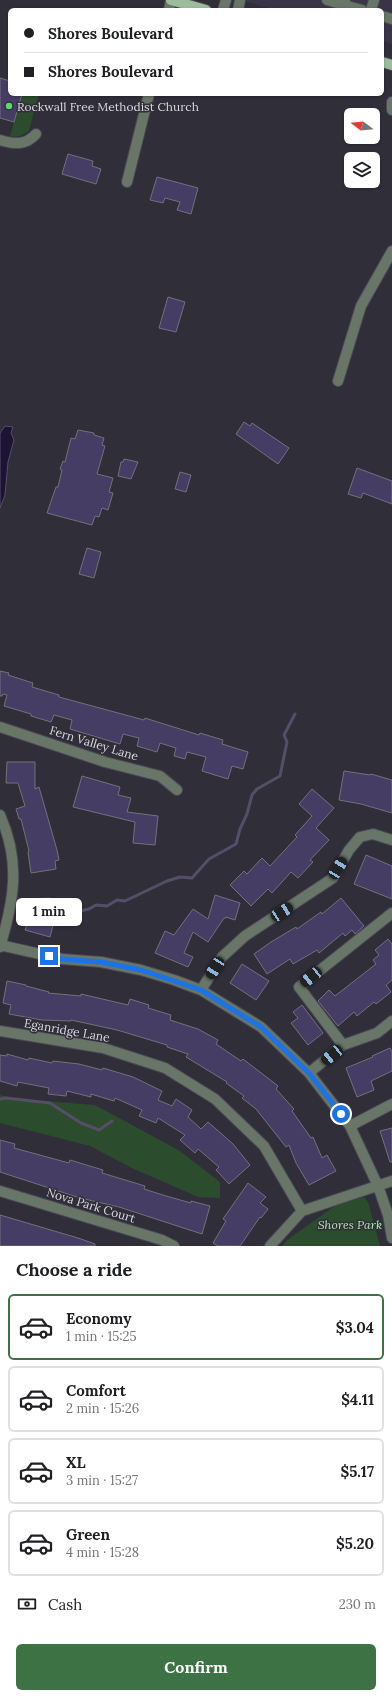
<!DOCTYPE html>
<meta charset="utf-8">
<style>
body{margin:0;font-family:Lora,serif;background:#f6f6f6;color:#202124;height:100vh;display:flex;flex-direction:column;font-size:15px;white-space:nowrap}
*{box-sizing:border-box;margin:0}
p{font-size:13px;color:#757577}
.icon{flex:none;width:22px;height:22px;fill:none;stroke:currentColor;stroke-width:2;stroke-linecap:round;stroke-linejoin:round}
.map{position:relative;height:1246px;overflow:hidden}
.details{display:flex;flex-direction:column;background:#fff;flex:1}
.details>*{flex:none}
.guide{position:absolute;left:8px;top:8px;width:376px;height:88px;border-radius:6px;box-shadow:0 1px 3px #0004;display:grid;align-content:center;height:88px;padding:0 16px;background:#fff}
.needle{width:26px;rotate:286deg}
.controls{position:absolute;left:344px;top:108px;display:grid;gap:8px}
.controls a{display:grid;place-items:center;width:36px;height:36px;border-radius:6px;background:#fff;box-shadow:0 1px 3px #0004;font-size:20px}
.end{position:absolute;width:18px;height:18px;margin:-9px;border:5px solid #1a73e8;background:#fff;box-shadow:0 0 0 2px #fff}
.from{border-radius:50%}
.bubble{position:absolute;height:28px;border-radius:6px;background:#fff;box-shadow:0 1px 3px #0004;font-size:13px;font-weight:700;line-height:28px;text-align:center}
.car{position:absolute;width:12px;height:24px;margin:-12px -6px;border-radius:5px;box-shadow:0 0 3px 1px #0007;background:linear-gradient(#222 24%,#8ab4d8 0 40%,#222 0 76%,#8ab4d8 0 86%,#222 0)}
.guide b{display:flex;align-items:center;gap:14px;height:38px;font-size:15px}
.guide b+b{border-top:1px solid #e0e0e0}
.guide i{width:10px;height:10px;background:#202124}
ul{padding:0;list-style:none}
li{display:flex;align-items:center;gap:12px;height:66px;margin:0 8px 6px;padding:0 8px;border:2px solid #e0e0e0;border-radius:6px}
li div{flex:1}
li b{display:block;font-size:15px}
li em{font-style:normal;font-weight:700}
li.active{border-color:#3c7244}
li>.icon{width:36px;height:36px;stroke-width:1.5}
h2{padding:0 16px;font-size:18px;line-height:48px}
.pay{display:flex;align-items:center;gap:10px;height:44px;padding:0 16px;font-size:15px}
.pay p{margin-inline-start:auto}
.cta{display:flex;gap:8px;margin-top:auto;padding:8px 16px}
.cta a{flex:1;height:46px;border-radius:6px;background:#3c7244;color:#fff;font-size:16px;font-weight:700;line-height:46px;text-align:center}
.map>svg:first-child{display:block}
.built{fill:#393546}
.green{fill:#2c4c2e}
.water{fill:#1d1335;stroke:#554e68}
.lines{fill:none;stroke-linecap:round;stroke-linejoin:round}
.stream{stroke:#554e68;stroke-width:3}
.building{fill:#463d64;stroke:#73707c}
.minor-casing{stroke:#4b4954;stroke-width:12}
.major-casing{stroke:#4b4954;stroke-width:12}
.minor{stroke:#677667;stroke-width:10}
.major{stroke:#9dbc9d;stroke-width:10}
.route{stroke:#1a73e8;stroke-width:5}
.poi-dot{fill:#5fd56b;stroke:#302e39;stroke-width:1.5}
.labels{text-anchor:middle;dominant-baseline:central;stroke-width:3;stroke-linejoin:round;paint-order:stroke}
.poi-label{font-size:12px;fill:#d9d8df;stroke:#302e39;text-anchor:start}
.street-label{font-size:12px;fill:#d9d8df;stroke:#302e39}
.park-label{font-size:12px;font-style:italic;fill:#abe3ad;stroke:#302e39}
</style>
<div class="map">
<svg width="392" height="1246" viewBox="0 0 392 1246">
<rect width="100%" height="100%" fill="#302e39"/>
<path class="built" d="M240,0H392V44L382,41V10H275Z"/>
<path class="green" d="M22,94H39L29,130C23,136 18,138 10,136Z
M0,1095L17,1099L95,1105L180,1151L220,1182V1198L198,1197L132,1168L90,1146L0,1123Z
M364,1197L368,1202L380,1246H282L287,1240L332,1208L339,1204Z"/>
<path class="water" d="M5,426L13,427L11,433L14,440L8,462L5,495L0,508V433Z"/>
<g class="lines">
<path class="stream" d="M22,900L50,899L59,906L76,912L89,909L96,905L107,906L117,900L125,901L167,881L180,877L192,878L209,859L236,844L240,829L247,814L252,795L257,789L280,776L287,742L284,735L295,714
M0,1099L6,1098L50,1103L81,1123L99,1130L112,1121"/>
</g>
<path class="building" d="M0,78L10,81V94H22L14,122L0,118Z
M68,154L93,161L92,166L101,169L96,184L62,174Z
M157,177L198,188L191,214L177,210L180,202L165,198L163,203L150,200Z
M168,297L185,302L176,332L159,328Z
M244,422L250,426L252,423L289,448L278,464L236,434Z
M78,430L94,433V435L104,438L102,445L105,446L97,474L113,478L109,492L113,493L108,510L102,508L99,517L95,516L92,525L47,513L56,487H58L62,470L60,469L63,461L65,462L71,438L75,439Z
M124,459L138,462L131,479L118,476L121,462H123Z
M357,468L392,481V504L363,493L361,498L348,494Z
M180,472L191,475L186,492L175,489Z
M87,548L101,552L94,578L79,574Z
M0,671L9,673L8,675L33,683L32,687L59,695V697L144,720L145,718L199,735L200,733L223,740L222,744L248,752L243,769L232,766L228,779L202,771L206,757L187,752L185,759L174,756L176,748L160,743L157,752L137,746L139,738L123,734L120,744L70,729L72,720L54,715L51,722L31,716V714L4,706L7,695L3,694L2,696H0Z
M7,762H35V789L39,787L57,850L59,860L55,861L56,869L31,873L28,852L29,851L21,819H19L16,809L25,806L18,783H6Z
M344,771L370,775L371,774L392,780V813L361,804L339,800Z
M82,776L120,787L118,795L131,798L127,812L158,816L155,845L133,843L135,822L73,807Z
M312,789L334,808L316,828L329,840L310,860L313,862L298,878L291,872L272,893L268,889L251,906L230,885L244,871L247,874L262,858L270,866L297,837L295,835L312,816L299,804Z
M366,855L392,866V899L354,884Z
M215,895L240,903L235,920L226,917V918H224L208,942L193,932L184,953L193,957L188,967L155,953L165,931L174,935L193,909L208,919Z
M341,898L364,926L355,934L352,930L345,936L343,933L319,953L317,950L293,964L290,959L267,974L254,954L271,942L296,927L297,929L321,912L322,914Z
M30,914L54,921L50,937L25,930Z
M388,939L392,944V980L386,985L391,992L376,1004L374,1002L357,1016L354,1012L338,1026L318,1001L329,990L335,996L376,964L373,960L379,955L375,950Z
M242,964L269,981L256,1000L230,983Z
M7,981L26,985V986L49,992L48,993L81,996V994L128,1005L130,999L149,1005L148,1008L171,1015L170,1020L198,1029L218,1040L216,1044L241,1061L243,1059L278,1086L276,1089L294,1109L292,1111L311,1138L313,1137L322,1158L327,1155L336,1171L309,1185L296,1163L289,1145L286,1147L256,1109L242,1098L244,1096L226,1083L227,1082L186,1057L188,1054L167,1047V1045L117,1030L71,1020V1021L42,1020L9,1014L11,1005L3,1003Z
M302,1005L323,1033L308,1045L291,1023L298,1018L293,1012Z
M390,1048L392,1052V1071L371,1081L374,1090L357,1097L346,1068L373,1057L372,1056Z
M7,1054L28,1060L29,1058L52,1063L53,1061L79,1064L102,1070L103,1068L133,1077L162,1091L158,1100L172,1106L176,1099L192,1110L188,1117L201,1129L208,1122L233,1144L250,1165L229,1184L216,1170L219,1167L198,1149L195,1153L180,1140L185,1135L158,1118L156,1123L139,1116L142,1110L115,1098L114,1101L91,1094V1097L67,1091L66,1096L48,1094L49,1088L18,1082L17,1086L0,1081V1055L7,1056Z
M392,1128V1162H390L380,1131Z
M0,1140L15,1144L14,1148L69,1163L70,1160L103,1170L102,1173L145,1186L144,1189L166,1196L191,1203V1201L210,1206L202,1234L119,1207L80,1198L0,1172Z
M248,1183L266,1197L260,1203L268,1209L261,1218L260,1217L240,1246H218L213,1243L226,1221L223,1219Z
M0,1215L78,1238L95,1244V1246H0Z"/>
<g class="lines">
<defs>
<path id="minor" d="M327,0L344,5L345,0
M344,5L362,10
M169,10L171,0
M223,10L226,0
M238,10L240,0
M371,10L374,0
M382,16L392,19
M392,102V110
M0,140C14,144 25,146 36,134
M127,182L149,94
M338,381L361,306L392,251
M0,727L105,762L160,776L177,790
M0,815C21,862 14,900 0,947
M0,945L62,959L101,962L141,970L174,980L201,990L261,1027L309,1073L350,1126L378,1186L388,1215L392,1238
M201,990L222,957L245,936L333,878L349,850L360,837L373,834L392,840
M0,1031L103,1048L165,1068L215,1099L264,1146L302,1211
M343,1045L299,987L392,913
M309,1073L343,1045L377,1033L392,1021
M350,1126L392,1104
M0,1191L162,1240L174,1246
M270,1246L302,1211L392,1181"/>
<path id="major" d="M171,0L206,10
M382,62L392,65"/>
</defs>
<use href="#minor" class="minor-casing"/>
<use href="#major" class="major-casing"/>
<use href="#minor" class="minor"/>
<use href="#major" class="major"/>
</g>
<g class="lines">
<path class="route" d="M49,956L62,959L101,962L141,970L201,990L261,1027L309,1073L341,1114"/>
</g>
<circle class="poi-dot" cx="9" cy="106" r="4"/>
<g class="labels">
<g class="poi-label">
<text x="17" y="106">Rockwall Free Methodist Church</text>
</g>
<g class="street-label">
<text transform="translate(94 743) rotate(17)">Fern Valley Lane</text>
<text transform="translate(67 1030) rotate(10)">Eganridge Lane</text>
<text transform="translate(91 1205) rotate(17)">Nova Park Court</text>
</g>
<g class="park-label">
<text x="350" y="1224">Shores Park</text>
</g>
</g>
</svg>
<div class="controls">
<a><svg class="needle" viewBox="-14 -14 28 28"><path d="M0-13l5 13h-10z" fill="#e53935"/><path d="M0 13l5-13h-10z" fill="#757577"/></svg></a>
<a><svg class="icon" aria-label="layers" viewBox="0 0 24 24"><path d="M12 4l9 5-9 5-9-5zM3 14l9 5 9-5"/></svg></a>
</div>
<i class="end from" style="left:341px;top:1114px"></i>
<i class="end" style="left:49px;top:956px"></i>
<div class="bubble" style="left:16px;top:898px;width:66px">1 min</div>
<i class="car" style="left:338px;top:868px;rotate:31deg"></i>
<i class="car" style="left:282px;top:912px;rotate:57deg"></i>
<i class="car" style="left:215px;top:968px;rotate:213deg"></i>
<i class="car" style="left:311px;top:977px;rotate:231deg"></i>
<i class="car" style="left:332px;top:1055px;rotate:231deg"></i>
<div class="guide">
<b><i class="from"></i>Shores Boulevard</b>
<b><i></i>Shores Boulevard</b>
</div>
</div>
<section class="details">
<h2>Choose a ride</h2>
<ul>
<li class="active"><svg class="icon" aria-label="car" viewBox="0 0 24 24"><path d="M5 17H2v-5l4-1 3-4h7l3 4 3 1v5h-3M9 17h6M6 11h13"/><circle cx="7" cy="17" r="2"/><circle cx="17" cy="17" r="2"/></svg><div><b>Economy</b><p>1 min · 15:25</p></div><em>$3.04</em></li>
<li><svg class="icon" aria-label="car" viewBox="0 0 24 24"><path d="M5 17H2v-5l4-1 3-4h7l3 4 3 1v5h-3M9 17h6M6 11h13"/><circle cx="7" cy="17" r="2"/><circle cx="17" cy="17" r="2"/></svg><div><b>Comfort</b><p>2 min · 15:26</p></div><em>$4.11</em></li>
<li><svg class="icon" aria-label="car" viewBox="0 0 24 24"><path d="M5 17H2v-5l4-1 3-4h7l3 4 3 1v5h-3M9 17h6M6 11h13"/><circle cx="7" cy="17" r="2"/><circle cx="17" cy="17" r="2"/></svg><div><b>XL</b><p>3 min · 15:27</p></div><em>$5.17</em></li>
<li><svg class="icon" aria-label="car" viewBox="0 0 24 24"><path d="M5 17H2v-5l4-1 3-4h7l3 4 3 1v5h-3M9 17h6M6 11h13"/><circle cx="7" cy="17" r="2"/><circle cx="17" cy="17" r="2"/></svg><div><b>Green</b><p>4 min · 15:28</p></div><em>$5.20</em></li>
</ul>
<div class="pay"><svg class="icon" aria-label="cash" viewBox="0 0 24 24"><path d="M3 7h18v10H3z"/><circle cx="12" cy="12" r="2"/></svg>Cash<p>230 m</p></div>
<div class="cta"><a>Confirm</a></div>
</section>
